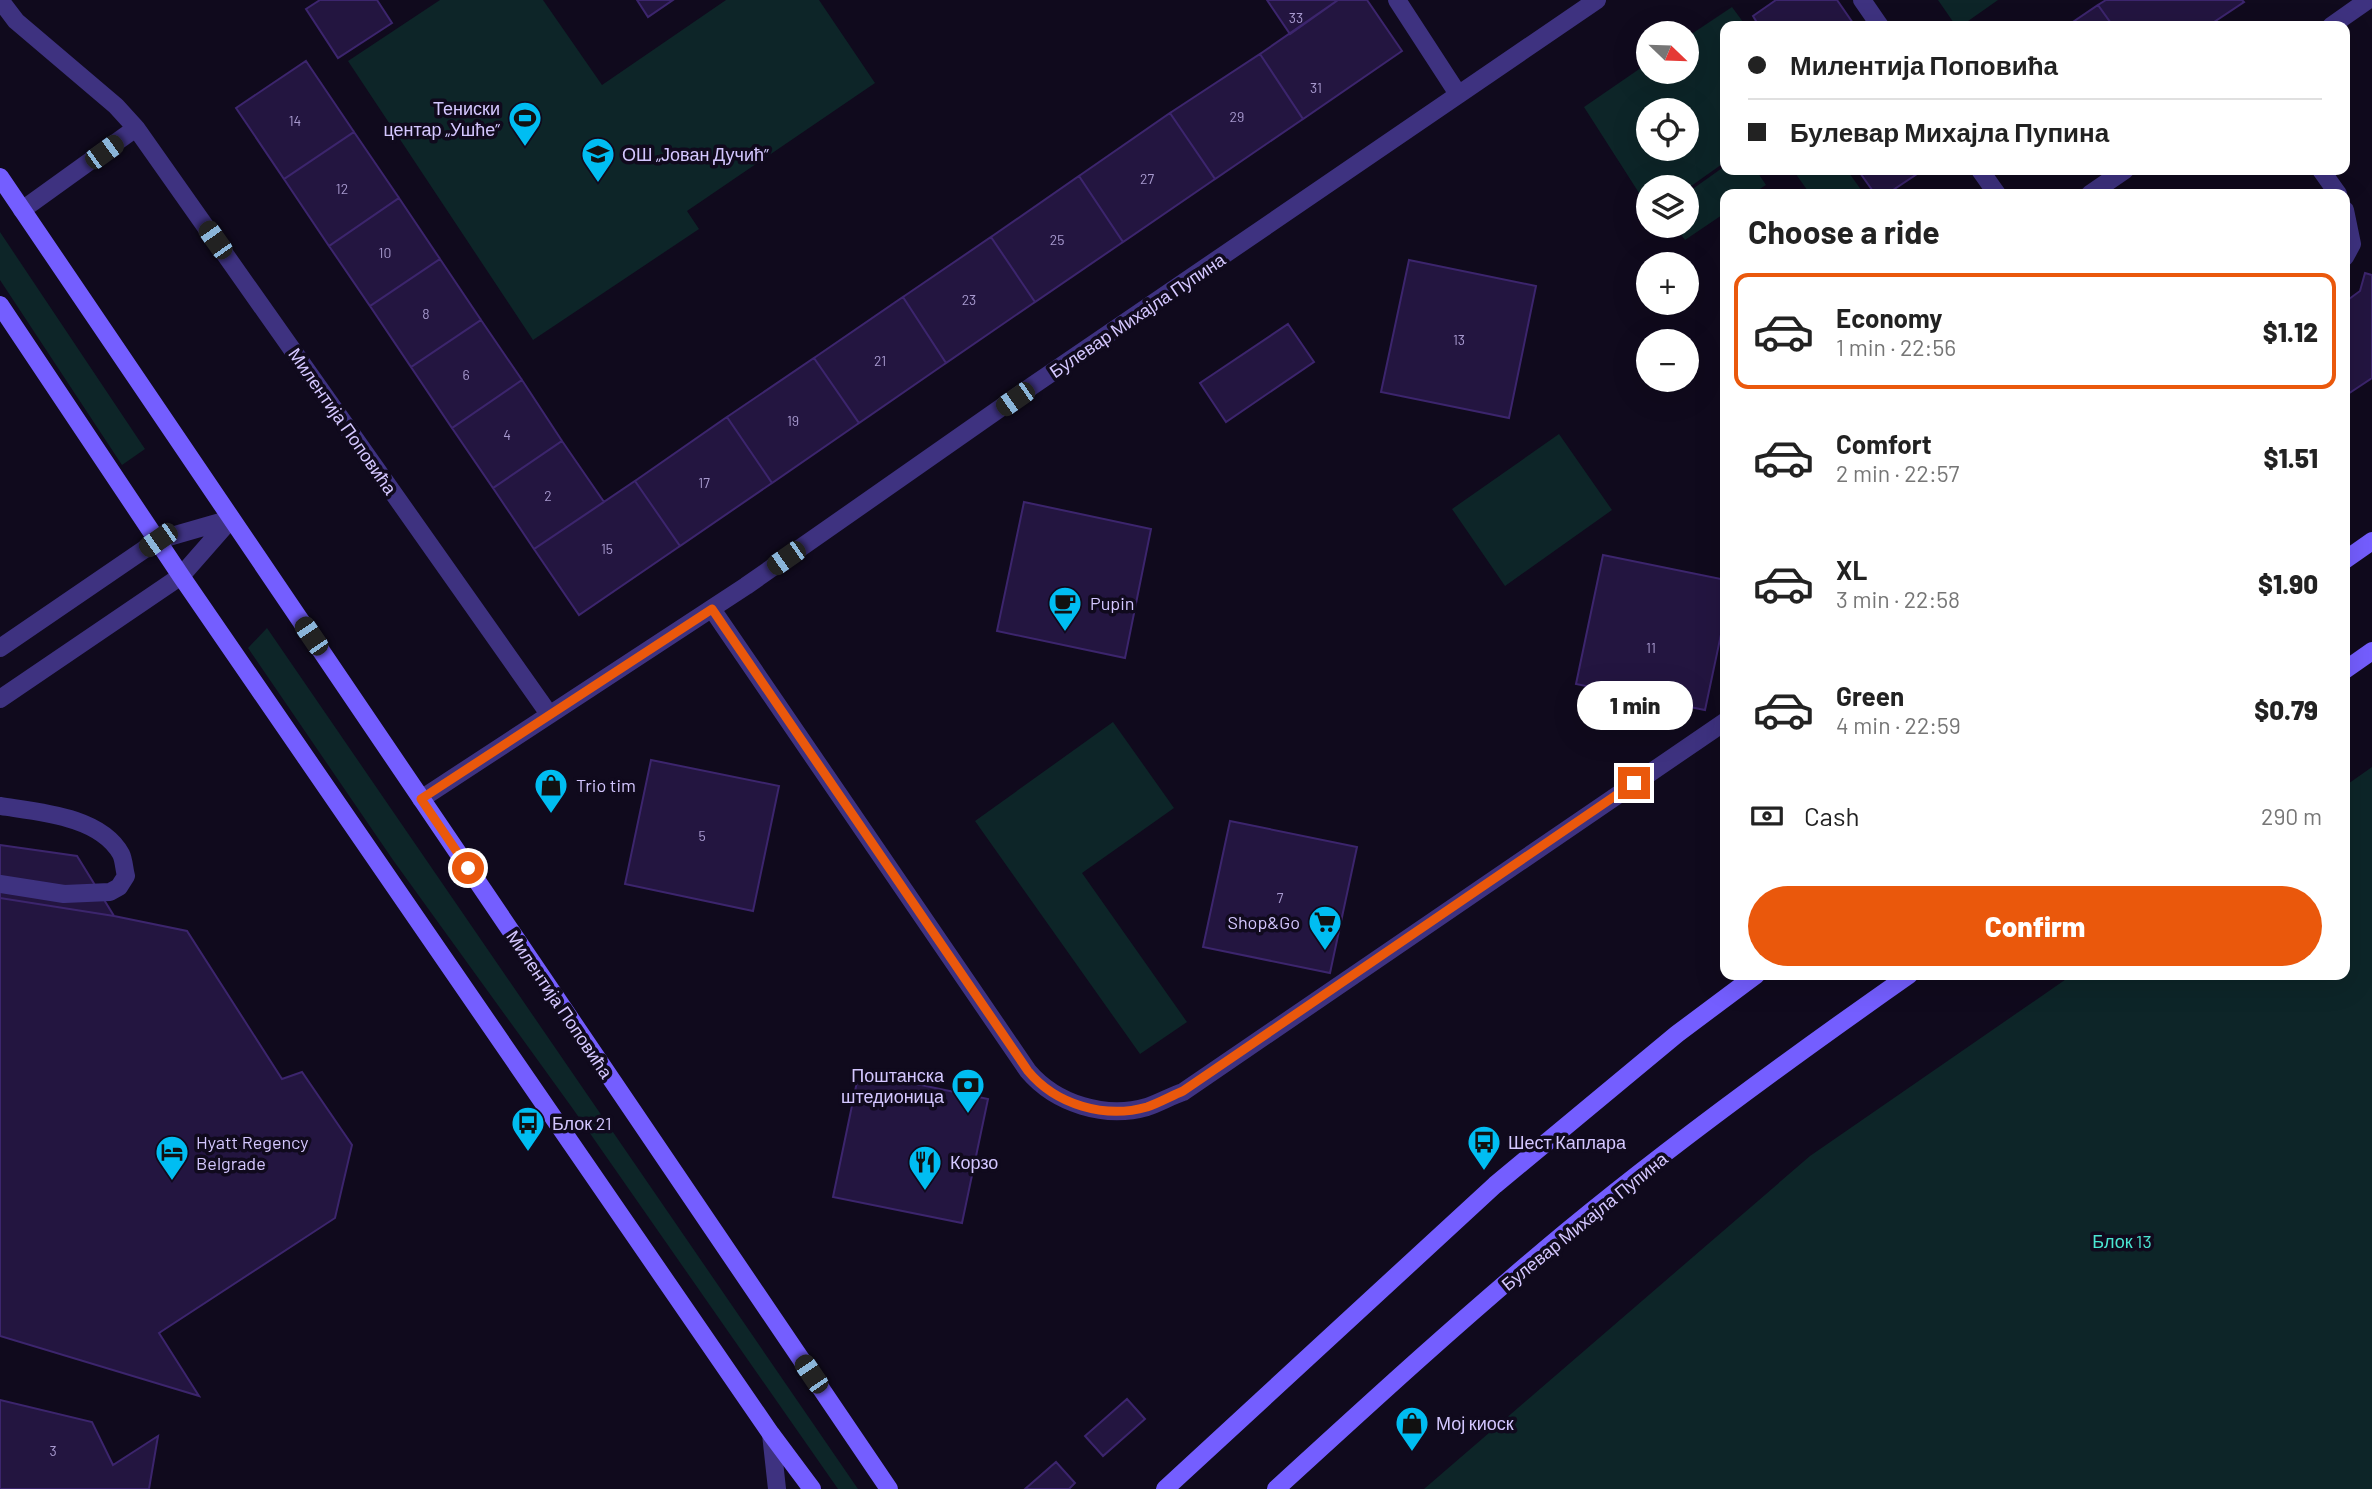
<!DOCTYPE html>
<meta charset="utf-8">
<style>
body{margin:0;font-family:Barlow,sans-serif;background:#f2f2f2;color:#222;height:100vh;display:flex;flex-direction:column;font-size:26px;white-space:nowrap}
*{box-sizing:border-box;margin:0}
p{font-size:23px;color:#767676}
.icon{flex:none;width:38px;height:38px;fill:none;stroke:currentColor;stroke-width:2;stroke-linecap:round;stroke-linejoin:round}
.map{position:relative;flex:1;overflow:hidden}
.panel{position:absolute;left:1720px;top:189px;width:630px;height:791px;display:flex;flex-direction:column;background:#fff;border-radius:14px;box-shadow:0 7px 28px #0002}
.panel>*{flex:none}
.banner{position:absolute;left:1720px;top:21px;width:630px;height:154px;border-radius:14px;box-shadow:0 7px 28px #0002;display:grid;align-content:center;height:154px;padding:0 28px;background:#fff}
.needle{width:46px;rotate:113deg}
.controls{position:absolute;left:1636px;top:21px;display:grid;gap:14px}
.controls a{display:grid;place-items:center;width:63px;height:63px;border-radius:50%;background:#fff;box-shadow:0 7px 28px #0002;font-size:35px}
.end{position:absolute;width:32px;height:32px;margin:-16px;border:9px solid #ea580c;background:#fff;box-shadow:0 0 0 4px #fff}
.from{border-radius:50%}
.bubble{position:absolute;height:49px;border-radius:24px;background:#fff;box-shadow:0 7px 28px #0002;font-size:23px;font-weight:800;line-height:49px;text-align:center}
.car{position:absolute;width:21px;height:42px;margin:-21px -10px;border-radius:9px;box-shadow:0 0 5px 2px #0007;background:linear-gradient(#222 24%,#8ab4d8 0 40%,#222 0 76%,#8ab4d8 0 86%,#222 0)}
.banner b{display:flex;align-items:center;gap:24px;height:66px;font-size:26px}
.banner b+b{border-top:2px solid #e0e0e0}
.banner i{width:18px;height:18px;background:#222}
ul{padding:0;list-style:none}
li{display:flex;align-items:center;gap:21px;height:116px;margin:0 14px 10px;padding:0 14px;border:4px solid transparent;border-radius:14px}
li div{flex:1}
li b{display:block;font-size:26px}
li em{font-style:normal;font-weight:800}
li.current{border-color:#ea580c}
li>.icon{width:63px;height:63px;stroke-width:1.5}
h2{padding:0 28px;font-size:32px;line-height:84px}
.pay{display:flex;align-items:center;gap:18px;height:77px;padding:0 28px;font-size:26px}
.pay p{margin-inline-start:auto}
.action{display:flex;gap:14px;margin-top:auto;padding:14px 28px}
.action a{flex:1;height:80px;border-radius:42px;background:#ea580c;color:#fff;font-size:28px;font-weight:800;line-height:80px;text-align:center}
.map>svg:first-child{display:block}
.green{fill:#0d2528;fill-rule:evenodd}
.building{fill:#231540;stroke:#3c256d;stroke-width:2}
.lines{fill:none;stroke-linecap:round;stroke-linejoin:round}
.lane{stroke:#3e3280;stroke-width:18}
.street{stroke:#3e3280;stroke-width:18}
.secondary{stroke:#745eff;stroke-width:18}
.route{stroke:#ea580c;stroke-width:9}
.labels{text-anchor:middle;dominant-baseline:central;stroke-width:7;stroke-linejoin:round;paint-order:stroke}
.number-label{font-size:14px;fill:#a89acf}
.poi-label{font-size:18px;fill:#d4c7ff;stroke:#100a1d;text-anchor:start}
.street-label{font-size:18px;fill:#d4c7ff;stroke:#100a1d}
.park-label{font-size:18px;fill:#4be6d2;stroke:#100a1d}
</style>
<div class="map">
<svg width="2372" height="1489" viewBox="0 0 2372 1489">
<rect width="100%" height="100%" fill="#100a1d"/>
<path class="green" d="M440,0H543L602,85L726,0H819L875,83L687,211L699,229L533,340L348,61Z
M1938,0H1998L1961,26H1956Z
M1732,7L1746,26H1726L1725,162L1687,189L1648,187V207L1584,107L1648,63V72H1687V37ZM1648,110H1687V149H1648Z
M1725,166L1726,170H1756L1766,185L1752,194H1726L1725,213L1685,240L1675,226H1687V193Z
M1793,170H1847L1864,194H1810Z
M0,232L145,449L122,465L0,280Z
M1559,434L1612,510L1505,586L1452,509Z
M267,628L858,1489H838L573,1109L393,860L248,648Z
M1113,722L1174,808L1082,873L1187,1022L1140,1054L975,821Z
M2372,767V1489H1424L1810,1156L2072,975H2345V786Z"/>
<path class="building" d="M320,0H377L392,23L338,58L306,9Z
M637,0H673L648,17Z
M1267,0H1338L1290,34Z
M1338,0H1367L1402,51L1303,119L1260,54Z
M1776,0H1837L1855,26H1759L1753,16Z
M2106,0H2242L2244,2L2208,26H2113L2098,5Z
M2098,5L2113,26H2067Z
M1260,54L1303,119L1215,179L1170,113Z
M306,61L354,132L284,179L236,108Z
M1170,113L1215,179L1123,242L1079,176Z
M354,132L399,198L329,246L284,179Z
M1858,170H1923L1887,194H1875Z
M1079,176L1123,242L1035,302L991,237Z
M399,198L440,259L370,306L329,246Z
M991,237L1035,302L946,363L903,297Z
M440,259L481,320L411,367L370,306Z
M1409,260L1536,286L1509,418L1381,392Z
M2365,273L2372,275V378L2345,396V302L2360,291Z
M903,297L946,363L859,423L814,358Z
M481,320L522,380L452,428L411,367Z
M1288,324L1314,362L1226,422L1200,383Z
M814,358L859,423L772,483L727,417Z
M522,380L562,441L493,488L452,428Z
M727,417L772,483L680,546L635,481Z
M562,441L604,502L534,549L493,488Z
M635,481L680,546L579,615L534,549Z
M1024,502L1151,529L1125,658L997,631Z
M1603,555L1726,580V611L1705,710L1576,684Z
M651,760L779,786L753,911L625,884Z
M1230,821L1357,847L1330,973L1203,947Z
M0,845L77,856L114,916L0,898Z
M0,898L114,916L187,931L282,1079L302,1072L352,1145L335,1218L159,1333L199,1396L0,1336Z
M859,1072L988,1099L962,1223L833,1197Z
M1127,1399L1145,1419L1103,1456L1085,1436Z
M0,1400L92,1422L113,1465L158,1436L149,1489H0Z
M1056,1462L1075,1483L1069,1489H1025Z"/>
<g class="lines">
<path class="lane" d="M0,806C38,812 100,816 121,854C124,860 124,869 126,876L119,887L110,892L64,894L0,884
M771,1434L777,1489"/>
<path class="street" d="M0,0L16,21L116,106L136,128L549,714
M1397,0L1458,94
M1862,0L1880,26
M2331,26L2368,0
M1980,170L1997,194
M2321,170L2338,194
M2090,194L2125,170
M22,210L136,128
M2345,210L2352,244L2345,257
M712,609L1028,1071C1056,1104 1105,1119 1147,1107C1159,1103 1171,1096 1183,1092L1726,721
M0,648L158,540L231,519
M0,699L181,576L231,519
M421,799L746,586L1032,386L1597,0"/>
<path class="secondary" d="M0,177L889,1489
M0,305L181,576L771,1434L812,1489
M2345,560L2372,541
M2345,670L2372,651
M1165,1489L1495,1185L1677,1034L1756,975
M1276,1489C1371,1402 1466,1315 1566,1232C1676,1141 1792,1057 1909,975"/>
</g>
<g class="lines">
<path class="route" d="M468,868L421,799L712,609L1028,1071C1056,1105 1105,1119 1147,1107C1159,1103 1171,1096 1183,1091L1634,783"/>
</g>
<defs>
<symbol id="stadium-pin" viewBox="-11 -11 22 30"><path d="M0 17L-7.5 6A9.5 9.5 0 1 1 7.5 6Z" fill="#00bdf2" stroke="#100a1d"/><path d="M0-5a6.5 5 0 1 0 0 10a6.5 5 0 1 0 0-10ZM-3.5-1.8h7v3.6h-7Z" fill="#111"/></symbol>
<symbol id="school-pin" viewBox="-11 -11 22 30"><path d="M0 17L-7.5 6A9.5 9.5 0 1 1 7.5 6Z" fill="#00bdf2" stroke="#100a1d"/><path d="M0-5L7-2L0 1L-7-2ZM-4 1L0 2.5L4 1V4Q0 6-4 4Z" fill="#111"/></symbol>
<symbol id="cafe-pin" viewBox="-11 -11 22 30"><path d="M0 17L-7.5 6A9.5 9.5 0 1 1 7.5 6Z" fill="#00bdf2" stroke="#100a1d"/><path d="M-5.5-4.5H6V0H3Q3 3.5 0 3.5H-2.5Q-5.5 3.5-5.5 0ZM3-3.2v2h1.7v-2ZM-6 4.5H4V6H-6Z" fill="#111"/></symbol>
<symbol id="shop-pin" viewBox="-11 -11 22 30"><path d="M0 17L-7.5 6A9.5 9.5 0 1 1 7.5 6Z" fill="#00bdf2" stroke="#100a1d"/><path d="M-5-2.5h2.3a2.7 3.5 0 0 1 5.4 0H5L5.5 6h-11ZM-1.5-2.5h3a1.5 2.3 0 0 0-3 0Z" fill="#111"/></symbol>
<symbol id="supermarket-pin" viewBox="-11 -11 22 30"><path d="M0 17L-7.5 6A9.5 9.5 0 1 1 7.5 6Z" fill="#00bdf2" stroke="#100a1d"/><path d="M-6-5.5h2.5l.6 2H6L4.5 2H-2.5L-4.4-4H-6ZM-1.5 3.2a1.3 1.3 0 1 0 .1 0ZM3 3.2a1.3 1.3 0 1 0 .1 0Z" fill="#111"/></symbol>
<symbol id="bank-pin" viewBox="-11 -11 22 30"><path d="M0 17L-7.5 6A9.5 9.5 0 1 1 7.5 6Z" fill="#00bdf2" stroke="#100a1d"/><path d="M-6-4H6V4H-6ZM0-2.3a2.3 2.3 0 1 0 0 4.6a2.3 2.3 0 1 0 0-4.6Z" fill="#111"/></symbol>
<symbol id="bus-pin" viewBox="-11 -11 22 30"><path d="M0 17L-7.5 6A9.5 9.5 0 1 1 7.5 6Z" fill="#00bdf2" stroke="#100a1d"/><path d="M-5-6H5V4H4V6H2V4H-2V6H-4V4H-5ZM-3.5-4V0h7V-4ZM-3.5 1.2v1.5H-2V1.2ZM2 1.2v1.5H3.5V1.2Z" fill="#111"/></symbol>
<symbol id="hotel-pin" viewBox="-11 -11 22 30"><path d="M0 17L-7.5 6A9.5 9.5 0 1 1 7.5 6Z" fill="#00bdf2" stroke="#100a1d"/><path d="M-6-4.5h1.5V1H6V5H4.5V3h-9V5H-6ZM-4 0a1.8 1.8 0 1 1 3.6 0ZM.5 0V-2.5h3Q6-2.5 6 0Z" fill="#111"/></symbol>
<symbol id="restaurant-pin" viewBox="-11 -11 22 30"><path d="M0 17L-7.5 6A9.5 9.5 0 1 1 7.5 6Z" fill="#00bdf2" stroke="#100a1d"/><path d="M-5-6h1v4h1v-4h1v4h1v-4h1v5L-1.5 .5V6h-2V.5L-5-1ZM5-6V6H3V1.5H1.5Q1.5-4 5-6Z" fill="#111"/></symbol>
</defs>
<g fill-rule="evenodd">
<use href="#stadium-pin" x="506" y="99" width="38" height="52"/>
<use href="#school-pin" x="579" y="135" width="38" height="52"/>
<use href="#cafe-pin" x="1046" y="584" width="38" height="52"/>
<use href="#shop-pin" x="532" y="766" width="38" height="52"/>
<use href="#supermarket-pin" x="1306" y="903" width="38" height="52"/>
<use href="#bank-pin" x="949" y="1066" width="38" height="52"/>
<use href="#bus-pin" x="509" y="1104" width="38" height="52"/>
<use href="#bus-pin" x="1465" y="1123" width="38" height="52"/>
<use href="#hotel-pin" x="153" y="1133" width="38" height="52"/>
<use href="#restaurant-pin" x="906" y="1143" width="38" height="52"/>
<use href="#shop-pin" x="1393" y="1404" width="38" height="52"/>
</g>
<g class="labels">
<g class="number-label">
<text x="1296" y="17">33</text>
<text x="1316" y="87">31</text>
<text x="1237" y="116">29</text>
<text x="295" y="120">14</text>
<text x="1147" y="178">27</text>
<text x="342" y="188">12</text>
<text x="1057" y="239">25</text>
<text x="385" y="252">10</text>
<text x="969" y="299">23</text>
<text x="426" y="313">8</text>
<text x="1459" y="339">13</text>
<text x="880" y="360">21</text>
<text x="466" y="374">6</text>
<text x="793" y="420">19</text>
<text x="507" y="434">4</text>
<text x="704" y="482">17</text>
<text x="548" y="495">2</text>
<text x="607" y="548">15</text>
<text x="1651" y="647">11</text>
<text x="702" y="835">5</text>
<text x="1280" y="897">7</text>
<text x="53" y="1450">3</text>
</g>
<g class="poi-label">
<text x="500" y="108" text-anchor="end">Тениски<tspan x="500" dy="21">центар „Ушће”</tspan></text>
<text x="622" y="154">ОШ „Јован Дучић”</text>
<text x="1090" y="603">Pupin</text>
<text x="576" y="785">Trio tim</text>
<text x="1300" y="922" text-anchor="end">Shop&amp;Go</text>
<text x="944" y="1075" text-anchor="end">Поштанска<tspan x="944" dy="21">штедионица</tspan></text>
<text x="552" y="1123">Блок 21</text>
<text x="196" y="1142">Hyatt Regency<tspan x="196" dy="21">Belgrade</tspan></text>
<text x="1508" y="1142">Шест Каплара</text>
<text x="950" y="1162">Корзо</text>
<text x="1436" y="1423">Мој киоск</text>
</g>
<g class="street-label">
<text transform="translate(1137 315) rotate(-34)">Булевар Михајла Пупина</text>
<text transform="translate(343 421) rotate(55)">Милентија Поповића</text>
<text transform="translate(560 1004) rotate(56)">Милентија Поповића</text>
<text transform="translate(1584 1221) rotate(-39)">Булевар Михајла Пупина</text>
</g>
<g class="park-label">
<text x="2122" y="1241">Блок 13</text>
</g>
</g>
</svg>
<div class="controls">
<a><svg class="needle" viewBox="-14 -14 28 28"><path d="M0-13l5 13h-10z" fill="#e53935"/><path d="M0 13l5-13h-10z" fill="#767676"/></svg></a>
<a><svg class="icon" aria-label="locate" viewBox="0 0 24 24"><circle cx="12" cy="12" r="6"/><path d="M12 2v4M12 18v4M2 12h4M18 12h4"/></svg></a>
<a><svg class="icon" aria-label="layers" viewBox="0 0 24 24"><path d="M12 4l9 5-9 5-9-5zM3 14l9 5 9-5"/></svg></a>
<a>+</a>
<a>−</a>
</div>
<i class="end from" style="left:468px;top:868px"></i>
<i class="end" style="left:1634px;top:783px"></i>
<div class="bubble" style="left:1577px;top:681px;width:116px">1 min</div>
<i class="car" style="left:104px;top:152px;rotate:54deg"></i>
<i class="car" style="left:215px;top:240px;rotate:325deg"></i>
<i class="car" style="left:1015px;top:399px;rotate:235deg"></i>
<i class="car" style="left:158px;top:540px;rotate:235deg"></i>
<i class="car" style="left:786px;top:558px;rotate:235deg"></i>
<i class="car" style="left:311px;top:636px;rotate:326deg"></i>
<i class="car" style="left:811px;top:1374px;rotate:326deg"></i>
<div class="banner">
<b><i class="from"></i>Милентија Поповића</b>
<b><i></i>Булевар Михајла Пупина</b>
</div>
<section class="panel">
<h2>Choose a ride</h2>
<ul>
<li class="current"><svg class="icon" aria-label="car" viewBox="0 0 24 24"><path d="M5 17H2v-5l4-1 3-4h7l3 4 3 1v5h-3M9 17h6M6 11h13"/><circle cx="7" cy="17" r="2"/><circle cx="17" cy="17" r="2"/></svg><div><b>Economy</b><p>1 min · 22:56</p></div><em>$1.12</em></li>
<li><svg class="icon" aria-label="car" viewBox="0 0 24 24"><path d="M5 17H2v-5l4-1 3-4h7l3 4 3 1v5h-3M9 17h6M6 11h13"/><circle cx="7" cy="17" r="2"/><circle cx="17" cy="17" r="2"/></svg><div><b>Comfort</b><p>2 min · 22:57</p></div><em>$1.51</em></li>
<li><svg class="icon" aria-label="car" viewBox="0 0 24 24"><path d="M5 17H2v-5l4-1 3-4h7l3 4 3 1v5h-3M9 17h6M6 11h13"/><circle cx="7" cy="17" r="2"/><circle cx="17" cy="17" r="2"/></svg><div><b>XL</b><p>3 min · 22:58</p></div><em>$1.90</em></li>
<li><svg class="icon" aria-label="car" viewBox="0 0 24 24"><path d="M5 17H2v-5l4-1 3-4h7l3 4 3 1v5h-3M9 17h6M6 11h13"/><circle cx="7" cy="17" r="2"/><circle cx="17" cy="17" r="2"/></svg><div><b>Green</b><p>4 min · 22:59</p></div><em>$0.79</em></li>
</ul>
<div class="pay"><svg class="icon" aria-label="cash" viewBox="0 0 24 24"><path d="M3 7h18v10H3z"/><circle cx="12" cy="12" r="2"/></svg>Cash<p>290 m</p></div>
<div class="action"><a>Confirm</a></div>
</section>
</div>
